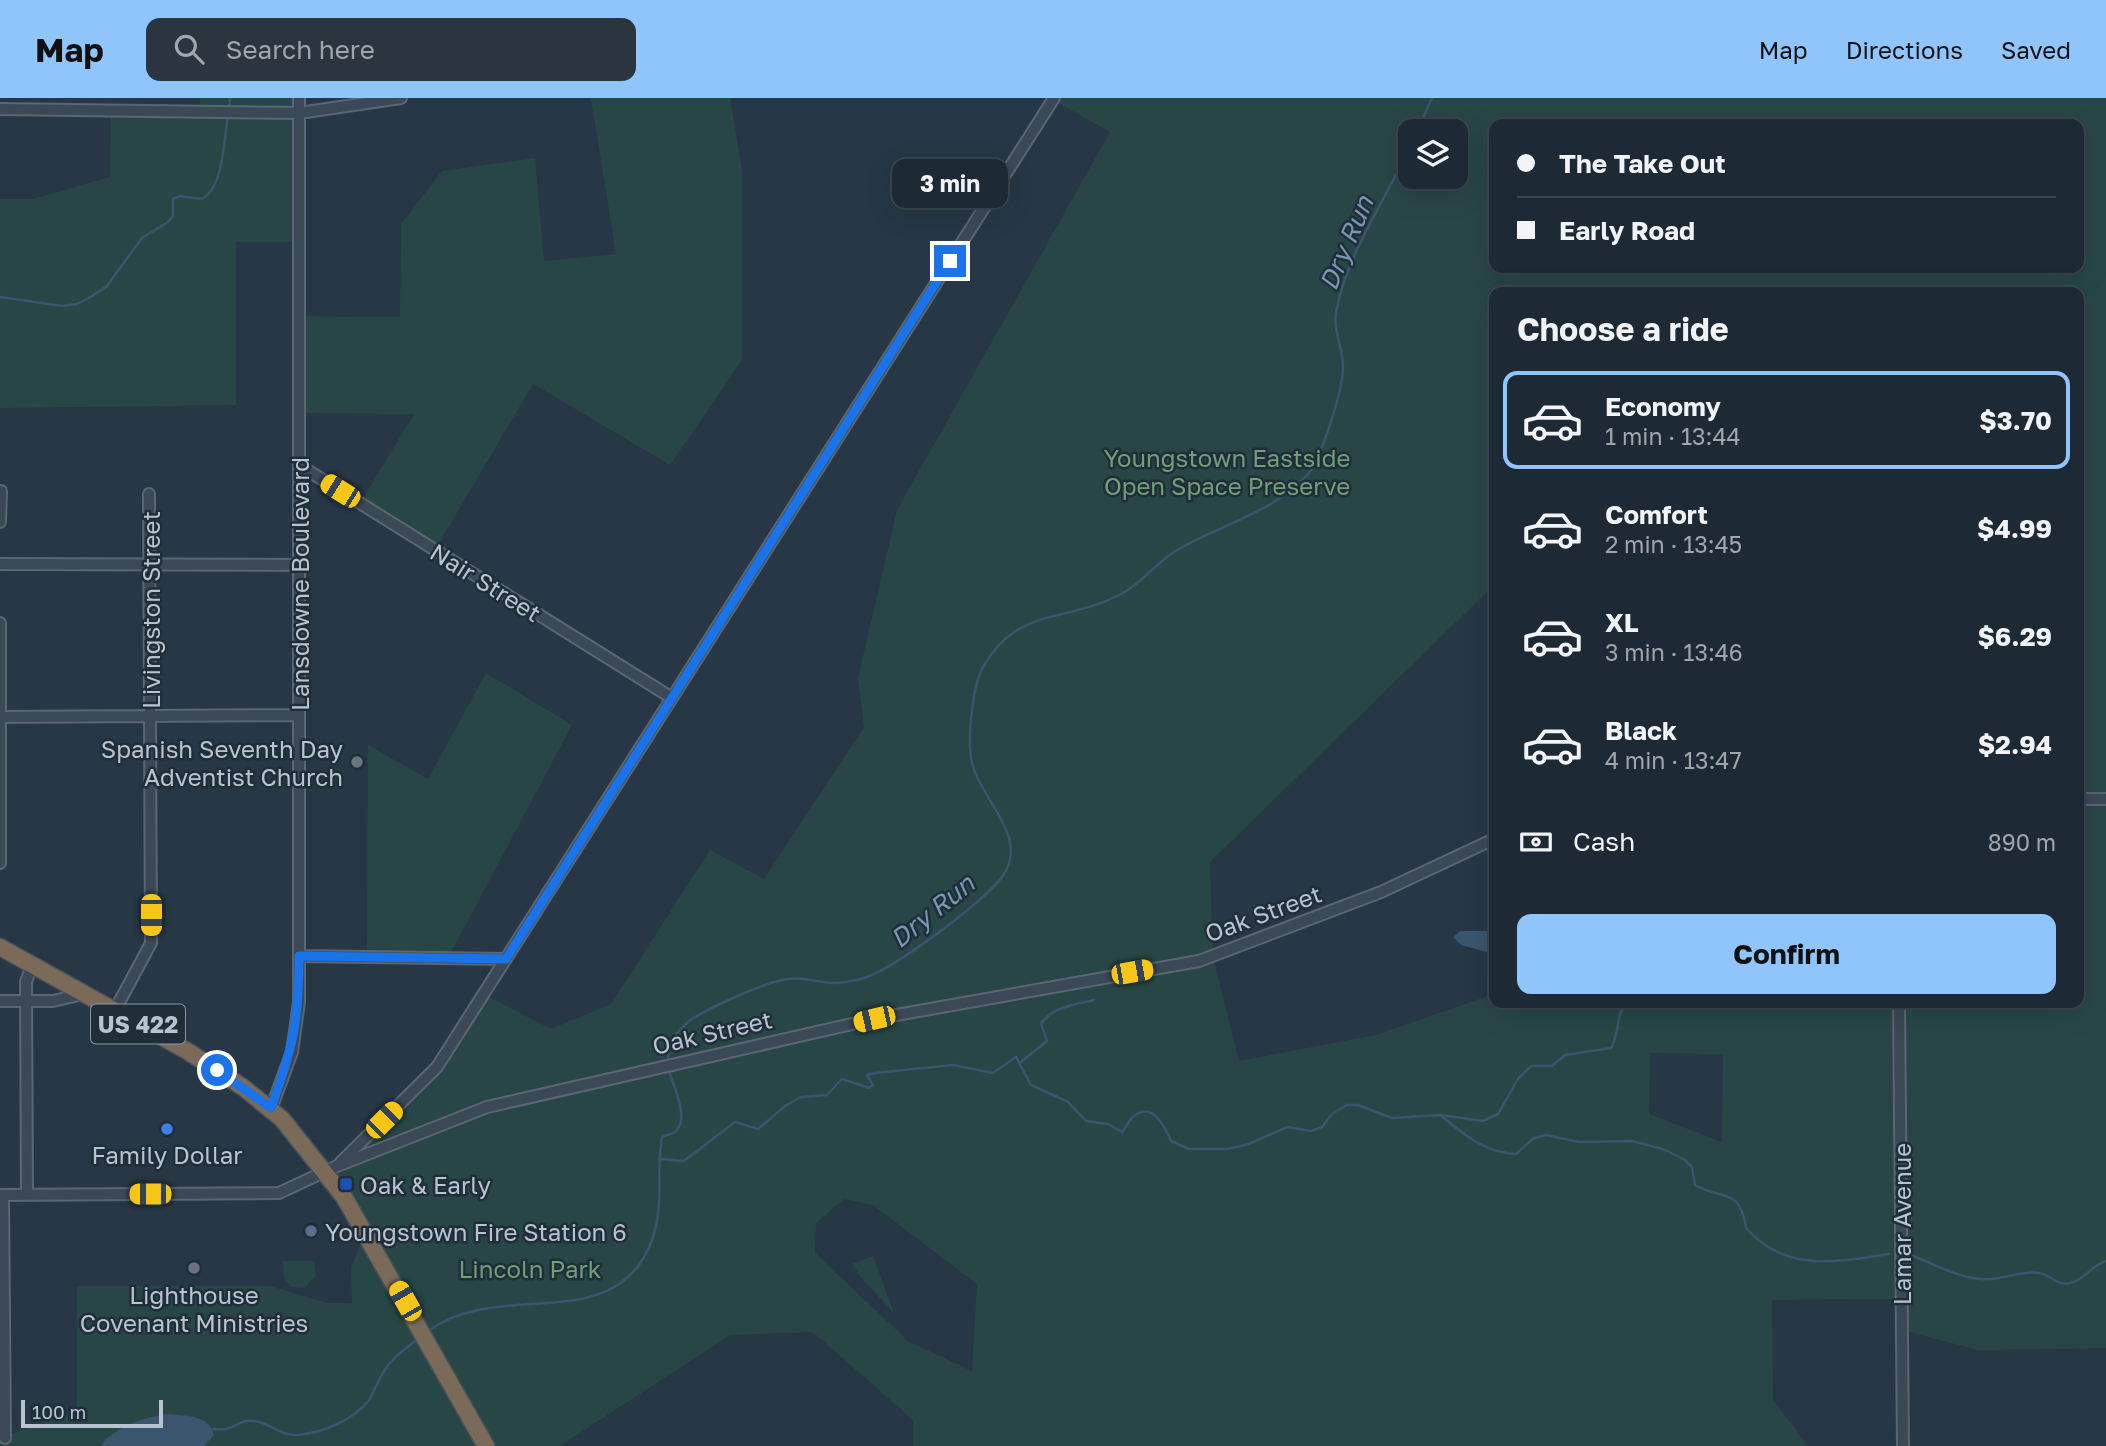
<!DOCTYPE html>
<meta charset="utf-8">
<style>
body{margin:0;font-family:"Golos Text",sans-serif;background:#2a3540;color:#f1f3f6;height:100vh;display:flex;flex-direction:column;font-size:26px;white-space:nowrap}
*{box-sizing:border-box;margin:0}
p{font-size:23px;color:#a0a6ac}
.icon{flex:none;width:38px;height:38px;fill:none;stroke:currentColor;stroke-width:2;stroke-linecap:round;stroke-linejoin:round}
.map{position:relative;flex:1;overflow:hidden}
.sheet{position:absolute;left:1489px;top:189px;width:595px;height:721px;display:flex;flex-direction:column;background:#1d2934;border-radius:14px;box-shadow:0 7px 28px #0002,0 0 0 2px #3b454f}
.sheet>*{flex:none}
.top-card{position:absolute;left:1489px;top:21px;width:595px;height:154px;border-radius:14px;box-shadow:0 7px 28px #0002,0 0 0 2px #3b454f;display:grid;align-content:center;height:154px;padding:0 28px;background:#1d2934}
.buttons{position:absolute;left:1398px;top:21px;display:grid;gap:14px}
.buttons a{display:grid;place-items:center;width:70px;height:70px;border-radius:14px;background:#1d2934;box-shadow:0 7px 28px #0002,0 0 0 2px #3b454f;font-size:35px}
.scale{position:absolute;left:21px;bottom:18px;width:142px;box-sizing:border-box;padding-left:7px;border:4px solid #b9c3ce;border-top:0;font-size:19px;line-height:24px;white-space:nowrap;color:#b9c3ce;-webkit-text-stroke:5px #202e3a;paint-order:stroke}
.end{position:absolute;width:32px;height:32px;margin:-16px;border:9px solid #1a73e8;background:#fff;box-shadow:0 0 0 4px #fff}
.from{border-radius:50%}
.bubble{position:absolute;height:49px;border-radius:14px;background:#1d2934;box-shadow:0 7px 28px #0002,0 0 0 2px #3b454f;font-size:23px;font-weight:700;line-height:49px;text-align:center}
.car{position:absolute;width:21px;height:42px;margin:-21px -10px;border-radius:9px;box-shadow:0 0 5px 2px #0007;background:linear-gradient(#f5c518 24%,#345 0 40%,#f5c518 0 76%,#345 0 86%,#f5c518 0)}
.top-card b{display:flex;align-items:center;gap:24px;height:66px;font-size:26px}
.top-card b+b{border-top:2px solid #3b454f}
.top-card i{width:18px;height:18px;background:#f1f3f6}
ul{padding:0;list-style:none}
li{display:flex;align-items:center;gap:21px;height:98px;margin:0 14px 10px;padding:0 14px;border:4px solid transparent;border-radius:14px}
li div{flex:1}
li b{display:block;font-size:26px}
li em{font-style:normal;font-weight:700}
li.on{border-color:#90c5fc}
li>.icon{width:63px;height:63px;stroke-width:1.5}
h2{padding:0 28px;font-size:32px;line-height:84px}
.pay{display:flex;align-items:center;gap:18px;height:77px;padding:0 28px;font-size:26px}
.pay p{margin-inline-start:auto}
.cta{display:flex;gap:14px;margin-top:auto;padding:14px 28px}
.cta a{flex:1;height:80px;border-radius:14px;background:#90c5fc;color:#111;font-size:28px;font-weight:700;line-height:80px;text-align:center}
header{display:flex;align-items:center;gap:42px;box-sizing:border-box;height:98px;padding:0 35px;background:#90c5fc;color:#111}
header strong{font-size:33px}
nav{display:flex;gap:38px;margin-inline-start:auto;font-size:24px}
.search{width:490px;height:63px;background:#2a3540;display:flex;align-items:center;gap:18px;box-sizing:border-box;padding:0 24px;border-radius:14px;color:#a0a6ac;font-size:26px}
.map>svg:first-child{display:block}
.green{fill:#294646;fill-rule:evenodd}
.water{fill:#3a556d}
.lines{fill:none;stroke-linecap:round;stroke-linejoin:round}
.stream{stroke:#3a556d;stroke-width:2.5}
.minor-casing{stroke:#5a6672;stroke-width:14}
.highway-casing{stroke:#46535f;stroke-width:19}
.minor{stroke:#3b4855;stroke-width:10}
.highway{stroke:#7b6a58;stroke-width:16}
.route{stroke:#1a73e8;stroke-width:9}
.worship-dot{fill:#6b7280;stroke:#202e3a;stroke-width:2.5}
.shop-dot{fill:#3f7fe0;stroke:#202e3a;stroke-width:2.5}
.transit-dot{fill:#1a4fb4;stroke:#202e3a;stroke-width:2.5}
.service-dot{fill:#5c6f8a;stroke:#202e3a;stroke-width:2.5}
.labels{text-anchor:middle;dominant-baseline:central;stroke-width:5;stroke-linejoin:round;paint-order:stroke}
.shield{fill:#202e3a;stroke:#8b96a2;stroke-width:2}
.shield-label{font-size:23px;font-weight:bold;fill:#b9c3ce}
.park-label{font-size:24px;fill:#6fa075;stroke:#202e3a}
.street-label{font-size:24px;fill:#b9c3ce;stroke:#202e3a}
.poi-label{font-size:24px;fill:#b9c3ce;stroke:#202e3a}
.water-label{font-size:26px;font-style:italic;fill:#7897b2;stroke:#202e3a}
</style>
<header>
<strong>Map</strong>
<div class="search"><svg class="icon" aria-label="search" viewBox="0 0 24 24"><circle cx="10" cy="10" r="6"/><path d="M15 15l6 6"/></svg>Search here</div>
<nav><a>Map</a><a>Directions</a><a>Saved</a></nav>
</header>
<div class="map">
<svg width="2106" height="1348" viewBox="0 0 2106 1348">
<rect width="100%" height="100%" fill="#273745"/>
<path class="green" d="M200,0H299V144H236V307L0,310V101H33L110,79L111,12L200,13Z
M591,0H730L742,72V262L670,367L533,286L435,452L360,405L414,316L299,315V218L400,219L401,126L442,73L535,60L544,163L616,156Z
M1054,0H2106V1250L1978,1252L1902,1232V1201L1772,1202L1773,1302L1808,1348H913V1322L813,1234L730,1237L560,1348H0V1340L77,1313V1188H270L327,1205H352L351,1169L366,1135L326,1075L425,983L483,896L551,931L611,906L710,752L764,781L864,629L858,580L897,412L1110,34L1053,2ZM1494,26H2079V170H1494ZM1410,33H1456V79H1410ZM1494,194H2079V905H1494V896L1376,937L1239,963L1213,858L1210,764L1494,487ZM1650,955L1723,956L1722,1044L1649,1016ZM844,1101L873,1107L977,1186L972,1273L908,1243L815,1155L816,1125Z
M486,575L572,627L448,860L367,859L368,647L428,681Z
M873,1158L894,1215L863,1182L852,1166Z
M283,1163H314L316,1177L304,1190L291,1189L284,1180Z"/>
<path class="water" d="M1460,833H1494V856L1461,847L1453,839Z
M167,1316C184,1318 210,1316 214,1337L204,1348H101C113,1329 145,1319 167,1316Z"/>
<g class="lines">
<path class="stream" d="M229,11L230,0
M1417,33L1432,0
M0,199L62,208L77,206L92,198L106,189L142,140L168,124L173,118V101L179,98L202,101C224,89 224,40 228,17
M668,963L669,944C675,938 681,930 688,924C705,911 766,884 787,881C805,878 818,885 834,885C842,885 852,883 860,881C889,875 984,804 1002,779C1030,742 984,704 973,669C966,647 972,589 983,569C1019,507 1065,526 1121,496C1141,486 1155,466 1174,454C1217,427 1273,416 1308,376C1321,361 1344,289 1343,268C1343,251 1333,232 1336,215C1346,156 1386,102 1410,48
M1021,964L1047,943L1041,926C1051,909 1077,906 1094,902
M1440,1017C1464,1036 1484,1055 1516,1056L1534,1040L1546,1037L1579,1044L1632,1043L1663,1051L1685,1062L1692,1069L1695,1087C1722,1103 1740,1088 1746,1130C1786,1175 1836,1164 1889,1156
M659,1061L684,1063L735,1024L758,1031L785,1008L801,999L827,997L842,981L869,990L873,987L867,977L875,975L953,967L993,975L1016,959L1031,987L1068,1004L1086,1023L1108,1026L1122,1034C1126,1030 1128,1023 1133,1019C1152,1002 1165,1029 1171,1043L1189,1051H1227L1249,1046L1287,1029L1311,1033L1322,1029L1332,1016L1347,1007H1358L1392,1020L1440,1017L1483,1023L1498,1016L1518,981L1531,968H1552L1565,957L1611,950C1620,936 1615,919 1626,905
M1908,1156C1936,1166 1960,1183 1991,1181C2007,1180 2025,1172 2040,1175C2052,1178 2057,1188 2070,1185C2085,1182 2090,1168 2106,1163
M427,1234C499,1178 618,1243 653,1139C664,1107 656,1071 662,1039C667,1036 673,1037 677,1032C689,1019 672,984 668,970
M213,1331C237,1333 234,1324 247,1323C268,1321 277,1338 298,1337C322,1335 354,1322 369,1302C376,1291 379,1279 387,1269C395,1257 408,1249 419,1240"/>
<defs>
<path id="minor" d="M0,11L299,15L401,0
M299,367L672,600
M0,424L1,393
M0,466L299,467
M0,525V765
M0,619L299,617
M2079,701H2106
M299,858L506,861
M0,903H53L83,896
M1899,905L1903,1348
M115,912L151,845L149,396
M271,1011L292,954L299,904V0
M340,1065L437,969L1054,0
M0,1097L279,1095L337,1068L487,1009L874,921L1199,863L1381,794L1494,741
M3,1097L5,1340
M27,1097L26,884L32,867"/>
<path id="highway" d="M0,849L189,954L244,990L282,1021L344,1099L486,1348"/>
</defs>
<use href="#minor" class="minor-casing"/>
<use href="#highway" class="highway-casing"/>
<use href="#minor" class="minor"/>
<use href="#highway" class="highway"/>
</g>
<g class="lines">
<path class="route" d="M217,972L271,1010C293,950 299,923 299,858L506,861L950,163"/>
</g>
<g class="worship-dot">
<circle cx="357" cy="664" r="7"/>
<circle cx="194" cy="1170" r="7"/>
</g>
<circle class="shop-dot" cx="167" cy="1031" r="7"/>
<rect class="transit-dot" x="339" y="1079" width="14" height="14" rx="3.5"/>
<circle class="service-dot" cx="311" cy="1133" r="7"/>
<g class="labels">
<rect class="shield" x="91" y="906.5" width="94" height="39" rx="5"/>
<g class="shield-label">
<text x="138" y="926">US 422</text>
</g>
<g class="park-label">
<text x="1227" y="359">Youngstown Eastside<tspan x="1227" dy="28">Open Space Preserve</tspan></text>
<text x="530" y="1170">Lincoln Park</text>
</g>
<g class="street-label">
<text transform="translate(486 484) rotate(32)">Nair Street</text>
<text transform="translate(299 486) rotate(-90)">Lansdowne Boulevard</text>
<text transform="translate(150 512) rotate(-90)">Livingston Street</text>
<text transform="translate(1263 815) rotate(-20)">Oak Street</text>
<text transform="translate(712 934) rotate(-13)">Oak Street</text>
<text transform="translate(1901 1126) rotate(-90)">Lamar Avenue</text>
</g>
<g class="poi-label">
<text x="343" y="650" text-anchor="end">Spanish Seventh Day<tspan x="343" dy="28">Adventist Church</tspan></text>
<text x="167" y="1056">Family Dollar</text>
<text x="360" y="1086" text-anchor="start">Oak &amp; Early</text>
<text x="325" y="1133" text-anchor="start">Youngstown Fire Station 6</text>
<text x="194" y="1196">Lighthouse<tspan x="194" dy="28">Covenant Ministries</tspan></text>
</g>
<g class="water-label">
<text transform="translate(1346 145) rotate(-67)">Dry Run</text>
<text transform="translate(932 813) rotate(-39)">Dry Run</text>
</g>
</g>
</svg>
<div class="buttons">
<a><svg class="icon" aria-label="layers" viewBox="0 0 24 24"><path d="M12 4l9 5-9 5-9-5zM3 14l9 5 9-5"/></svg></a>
</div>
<div class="scale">100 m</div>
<i class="end from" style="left:217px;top:972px"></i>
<i class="end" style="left:950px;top:163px"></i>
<div class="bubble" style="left:892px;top:61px;width:116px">3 min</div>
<i class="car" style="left:340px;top:393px;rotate:302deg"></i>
<i class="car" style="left:151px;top:817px;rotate:180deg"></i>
<i class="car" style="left:1132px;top:874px;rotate:80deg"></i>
<i class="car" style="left:874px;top:921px;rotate:257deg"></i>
<i class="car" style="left:384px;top:1022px;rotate:45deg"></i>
<i class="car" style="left:150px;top:1096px;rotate:270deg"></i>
<i class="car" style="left:405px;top:1203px;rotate:330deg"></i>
<div class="top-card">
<b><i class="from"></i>The Take Out</b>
<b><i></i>Early Road</b>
</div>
<section class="sheet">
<h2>Choose a ride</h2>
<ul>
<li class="on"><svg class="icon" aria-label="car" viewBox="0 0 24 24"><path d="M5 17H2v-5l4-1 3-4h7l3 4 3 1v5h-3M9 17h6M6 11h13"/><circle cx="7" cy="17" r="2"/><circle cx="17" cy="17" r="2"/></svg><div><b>Economy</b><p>1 min · 13:44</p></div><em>$3.70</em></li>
<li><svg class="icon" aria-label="car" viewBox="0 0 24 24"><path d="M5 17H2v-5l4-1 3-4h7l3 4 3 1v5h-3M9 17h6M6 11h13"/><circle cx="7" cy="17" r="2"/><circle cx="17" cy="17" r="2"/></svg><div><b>Comfort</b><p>2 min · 13:45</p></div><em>$4.99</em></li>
<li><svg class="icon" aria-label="car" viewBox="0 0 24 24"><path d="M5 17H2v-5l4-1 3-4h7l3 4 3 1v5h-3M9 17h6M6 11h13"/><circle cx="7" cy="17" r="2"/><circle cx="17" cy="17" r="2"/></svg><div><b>XL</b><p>3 min · 13:46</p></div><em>$6.29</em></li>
<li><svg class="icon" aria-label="car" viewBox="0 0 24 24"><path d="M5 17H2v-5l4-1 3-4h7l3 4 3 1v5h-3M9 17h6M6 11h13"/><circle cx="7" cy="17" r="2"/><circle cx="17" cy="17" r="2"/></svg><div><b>Black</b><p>4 min · 13:47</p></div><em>$2.94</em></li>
</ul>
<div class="pay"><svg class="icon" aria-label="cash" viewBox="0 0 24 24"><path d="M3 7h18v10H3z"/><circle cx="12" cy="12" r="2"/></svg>Cash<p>890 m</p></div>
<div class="cta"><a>Confirm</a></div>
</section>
</div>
